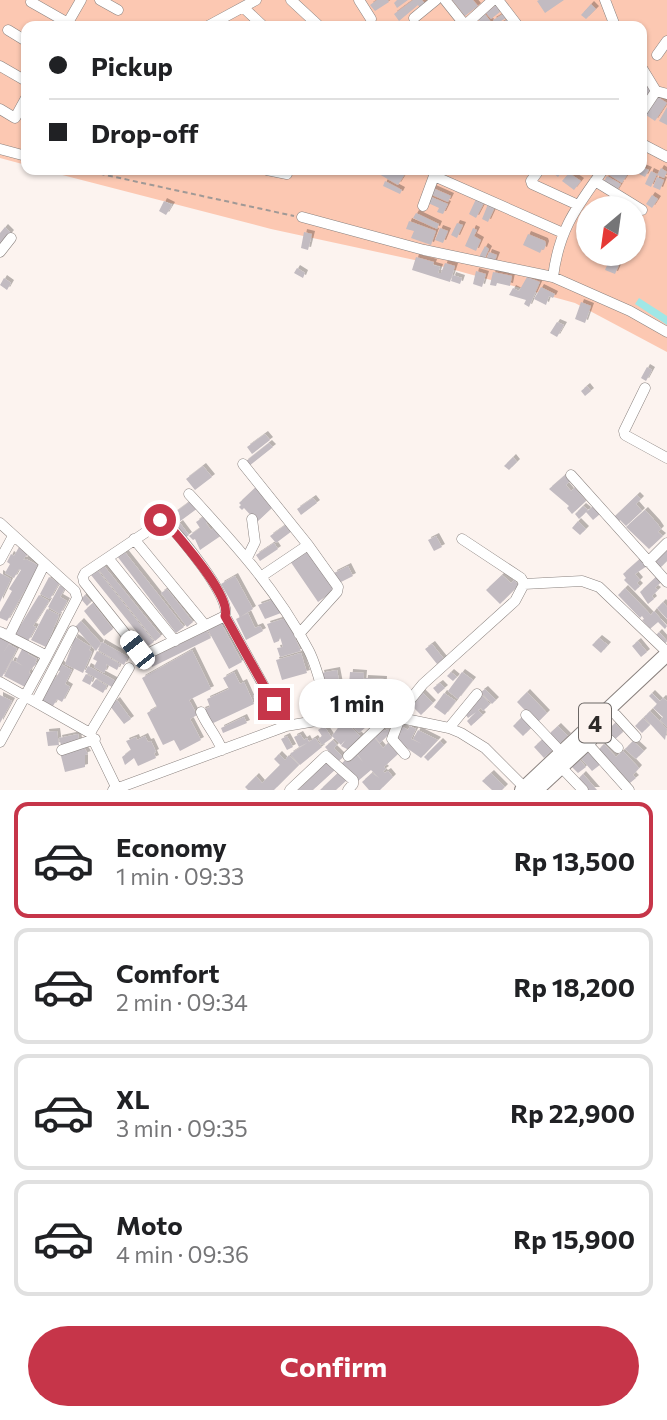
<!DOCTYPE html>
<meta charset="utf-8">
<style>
body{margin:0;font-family:Commissioner,sans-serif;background:#f6f6f6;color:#202124;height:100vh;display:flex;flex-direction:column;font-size:26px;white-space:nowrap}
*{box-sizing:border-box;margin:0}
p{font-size:23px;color:#757577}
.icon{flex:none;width:38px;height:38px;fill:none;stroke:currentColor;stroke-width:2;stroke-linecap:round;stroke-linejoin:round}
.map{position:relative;height:790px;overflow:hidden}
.drawer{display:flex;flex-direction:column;background:#fff;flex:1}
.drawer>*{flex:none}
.hud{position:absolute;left:21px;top:21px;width:626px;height:154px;border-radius:14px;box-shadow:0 2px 5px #0004;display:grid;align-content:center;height:154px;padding:0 28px;background:#fff}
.needle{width:46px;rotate:209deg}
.tools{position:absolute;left:576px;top:196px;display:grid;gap:14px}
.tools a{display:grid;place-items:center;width:70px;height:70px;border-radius:50%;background:#fff;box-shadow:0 2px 5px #0004;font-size:35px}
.end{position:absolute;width:32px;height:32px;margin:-16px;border:9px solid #c63549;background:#fff;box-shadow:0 0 0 4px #fff}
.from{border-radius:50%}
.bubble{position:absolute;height:49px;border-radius:24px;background:#fff;box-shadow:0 2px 5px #0004;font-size:23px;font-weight:700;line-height:49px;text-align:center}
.car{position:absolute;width:21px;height:42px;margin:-21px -10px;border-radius:9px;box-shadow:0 0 5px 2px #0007;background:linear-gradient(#fff 24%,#345 0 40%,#fff 0 76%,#345 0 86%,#fff 0)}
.hud b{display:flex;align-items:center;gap:24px;height:66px;font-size:26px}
.hud b+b{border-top:2px solid #e0e0e0}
.hud i{width:18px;height:18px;background:#202124}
ul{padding:12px 0 0;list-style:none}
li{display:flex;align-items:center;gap:21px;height:116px;margin:0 14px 10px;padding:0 14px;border:4px solid #e0e0e0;border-radius:14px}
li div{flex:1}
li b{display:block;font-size:26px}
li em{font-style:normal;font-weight:700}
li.current{border-color:#c63549}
li>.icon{width:63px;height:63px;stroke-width:1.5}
.button{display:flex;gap:14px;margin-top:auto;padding:14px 28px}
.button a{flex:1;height:80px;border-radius:42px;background:#c63549;color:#fff;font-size:28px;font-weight:700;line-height:80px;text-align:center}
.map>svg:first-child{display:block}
.green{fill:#fcc8b2;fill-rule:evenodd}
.water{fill:#a0e7e6}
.building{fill:#c2bbc1;filter:url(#shadow)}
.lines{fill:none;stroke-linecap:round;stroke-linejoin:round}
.minor-casing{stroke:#8a827f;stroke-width:11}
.highway-casing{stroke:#8a827f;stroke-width:16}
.path{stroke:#a09996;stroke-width:2;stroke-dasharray:5 3.5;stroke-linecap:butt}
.minor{stroke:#fff;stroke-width:10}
.highway{stroke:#fff;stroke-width:14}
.route{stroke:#c63549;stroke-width:9}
.labels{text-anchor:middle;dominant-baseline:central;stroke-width:5;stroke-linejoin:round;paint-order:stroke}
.shield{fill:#fcf3ef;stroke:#6b6664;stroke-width:2}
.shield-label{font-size:23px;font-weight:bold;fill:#2d2a28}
</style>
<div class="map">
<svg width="667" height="790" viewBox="0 0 667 790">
<defs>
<filter id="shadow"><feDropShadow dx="3" dy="-3" stdDeviation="0" flood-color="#0004"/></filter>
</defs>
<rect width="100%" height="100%" fill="#fcf3ef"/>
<path class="green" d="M0,0H667V352L575,303L433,264L271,229L43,170H642V26H26V165L0,158ZM588,208H634V254H588Z"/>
<path class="water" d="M639,298L667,316V325L635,304Z"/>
<path class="building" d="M377,0H388L389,2L375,11L370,5Z
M397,0H408L397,8L394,3Z
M413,0H422L427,6L421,10L418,5L399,21L394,14Z
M452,0H473L478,6L465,16Z
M539,0H564L545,13L537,1Z
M591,4L596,9L586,19L581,15Z
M496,5L500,12L491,19L486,13Z
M485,14L494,26H484L478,19Z
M503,14L506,18L496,24L493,20Z
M508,19L513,26H497Z
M646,83L653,90L642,101V87Z
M658,97L667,103L655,121L646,115Z
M667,107V125L659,121Z
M642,167L649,170L645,177L639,174Z
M661,168L667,172L664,178L657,175Z
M372,170H397L405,174L398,185Z
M549,170H559L562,172L558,177Z
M608,170H620L627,175L622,183L606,173Z
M651,171L657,174L651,187L645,184Z
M569,173L581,181L574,190L562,181Z
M607,176L621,184L616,192L603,183Z
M657,177L664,180L660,190L653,187Z
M385,181L402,190L400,194L383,186Z
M433,188L451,196L448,202L430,194Z
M652,195L658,199L652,208L646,204Z
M429,196L448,204L443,214L437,212L439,208L426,202Z
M476,199L484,203L476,218L469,214Z
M164,201L172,205L166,215L159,211Z
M488,204L495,207L488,222L482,219Z
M416,213L439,224L437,229L413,218Z
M409,221L436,231L431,245L411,238L414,231L406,229Z
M457,223L463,225L457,238L451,235Z
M5,227L11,233L0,246V233Z
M440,228L448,231L443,243L435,240Z
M473,228L477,230L474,236L481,240L476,251L465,246Z
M304,232L312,234L308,250L301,248Z
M528,234L545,241L546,244L544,250L542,249L540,253L523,245Z
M485,246L489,249L484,260L479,257Z
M489,252L497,255L494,263L486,260Z
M416,257L434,262L433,265L440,267L438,273H441L445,263L455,266L450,282L412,270Z
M609,261L619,265L615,274L605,270Z
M297,268L305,273L303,278L294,273Z
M476,271L486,274L482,287L473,284Z
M493,272L512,276L510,286L497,283L496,286L490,285Z
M453,275L462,278L460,284L451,281Z
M527,277L540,282L529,307L524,304L526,300L509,295L513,288L519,291Z
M4,278L11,283L7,290L0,285Z
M541,287L555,294L553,298L549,296L546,305L534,299Z
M581,302L591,306L585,323L575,319Z
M557,322L564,325L557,337L550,333Z
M647,367L652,370L646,381L641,378Z
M587,386L591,391L585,396L581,391Z
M265,434L270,440L252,454L247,447Z
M269,443L273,447L249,466L245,462Z
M513,457L517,462L509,470L504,466Z
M203,466L212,477L195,490L186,479Z
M565,475L570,481L566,485L571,491L575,488L586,501L572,514L567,508L569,506L549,489Z
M256,487L274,506L257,522L244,508L242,510L239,507L241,505L239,503Z
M637,495L641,499L636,504L642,511L626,526L620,520L616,524L612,519Z
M313,498L317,503L301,515L297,509Z
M192,500L198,508L179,522L173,514Z
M583,506L588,510L579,519L575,514Z
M594,506L600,514L593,520L586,512Z
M645,510L657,523L661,529L658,532L663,536L649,549L626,527Z
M205,516L209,521L206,523L211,530L216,526L222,535L200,550L195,539L193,540L189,536L200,528L196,522Z
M578,521L586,529L580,535L572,528Z
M180,523L189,535L185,538L176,526Z
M287,524L292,531L276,543L270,536Z
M436,536L442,547L434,551L428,540Z
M274,543L278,549L260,561L256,555Z
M19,547L28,552L23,560L26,559L39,566L7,621L0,618V612L12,591L9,589L21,570L19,569L14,578L5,573L10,564L7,562L11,554L14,556Z
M308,549L335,590L318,602L290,561Z
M667,550V561L659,569L654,563Z
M124,551L184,627L176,633L117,556Z
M641,558L647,566L635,574L640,580L637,583L640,586L635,591L624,580L626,578L623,574Z
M104,566L161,636L155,641L99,570Z
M348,566L353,576L339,583L334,573Z
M98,571L154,642L148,646L91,575Z
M0,573L11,579L0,602Z
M502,575L511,583L514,580L519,585L500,604L486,590Z
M235,576L253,609L240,617L221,584Z
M657,576L662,581L655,588L658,590L652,596L654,599L648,604L640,592Z
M49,577L59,583L50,599L40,594Z
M60,585L65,588L60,597L67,601L60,614L48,607Z
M625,588L651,615L654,611L667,626L665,629L658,622L650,629L642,620L644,619L642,616L640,618L618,595Z
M167,589L193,622L187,627L161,593Z
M39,595L49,601L33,626L36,627L28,641L15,634Z
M85,595L91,602L87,606L81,599Z
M275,599L281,613L265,619L258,605Z
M663,602L667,607V619L657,608Z
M93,603L113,629L104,636L84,611Z
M47,609L59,615L46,647L31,640Z
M248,613L255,628L260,626L263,631L246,640L236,619Z
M286,618L301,651L280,657L277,648L283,647L280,637L279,641L274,643L267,624Z
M81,621L101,643L96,651L75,627Z
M221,623L242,662L229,669L208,630Z
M207,631L211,638L152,667L149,659Z
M659,632L667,641L664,645L656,635Z
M0,634L11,640L3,653L9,644L17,649L2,677L0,676Z
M75,637L91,647L89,650L92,652L83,673L65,664Z
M599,638L608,645L601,653L592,645Z
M638,641L647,652L641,657L632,646Z
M102,642L128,657L124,665L98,650Z
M432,644L444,659L437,664L425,649Z
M23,647L30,651L28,654L37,659L35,662L37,663L30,670L29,673L32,675L25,687L4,676L12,660L23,666L16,661Z
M192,650L211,689L189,700L197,715L190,719L201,740L180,751L174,740L163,745L147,713L157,707L142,678Z
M97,651L120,664L117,670L106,664L107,667L104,673L94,667L97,661L93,659Z
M301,653L307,673L282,680L276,660Z
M59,663L72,670L65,684L70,687L62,702L57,699L53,706L39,699L51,676L55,679L60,671L56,669Z
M88,666L116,681L112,687L85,672Z
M337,670L343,701L327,704L321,673Z
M234,672L240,684L244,682L254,704L209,725L202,710L210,707L207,699L229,689L223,678Z
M350,672L364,673L362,698L348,697Z
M451,672L457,677L453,681L447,676Z
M462,672L473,680L458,699L448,691Z
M86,674L93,678L90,685L82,681Z
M365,678L384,679L383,700L363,698Z
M96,679L107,686L103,693L91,686Z
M440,683L445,688L438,694L433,688Z
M485,689L496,700L492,704L481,692Z
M261,691L270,707L262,711L253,696Z
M421,691L433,703L421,715L409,703Z
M527,692L547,713L537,723L517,702Z
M444,693L456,701L445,715L434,707Z
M652,693L660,701L663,698L667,701V727L660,720L663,717L653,708L657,704L649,696Z
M481,694L490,704L483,711L481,708L478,710L483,715L471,726L467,721L476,712L468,718L463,711Z
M0,695L12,701L0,723Z
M117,700L131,719L124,724L110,706Z
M650,711L667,729L665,740L644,717Z
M244,717L247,723L223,733L221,728Z
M522,717L532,727L523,736L513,726Z
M643,718L650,725L642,733L635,726Z
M359,720L366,727L359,733L352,726Z
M615,723L623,732L613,741L605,733Z
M348,724L363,739L351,751L341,746L346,739L341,745L332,736L340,725Z
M399,725L408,730L410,726L416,729L411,739L422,744L413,739L418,730L438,740L421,758L394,739Z
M324,726L332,738L322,745L318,739L322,736L318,730Z
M380,726L385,731L387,729L391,732L380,743L372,733Z
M558,726L568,736L558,745L548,735Z
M57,731L59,745L48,746L46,732Z
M78,734L79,741L61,745L59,738Z
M300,734L304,740L307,738L309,742L299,747L294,737Z
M145,736L148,742L151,741L156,752L154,753L156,758L138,766L134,758L125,765L122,757L131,750L126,741L136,737L137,740Z
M287,736L293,747L287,750L281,739Z
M373,736L383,748L388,743L398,754L384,767L386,769L383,771L385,773L388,771L393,777L380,790H369L362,782L372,773L379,778L371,770L358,781L341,764L354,752L363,762L356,752Z
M545,737L555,748L544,758L534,747Z
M315,738L322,747L300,765L290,754Z
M333,740L337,745L334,748L343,757L338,762L325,747Z
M440,741L444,745L428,761L424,757Z
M633,741L644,751L636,759L625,749Z
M604,744L616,757L623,751L639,768L633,775L636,778L630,783L598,750Z
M83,746L88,754L85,755V767L65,772L60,752Z
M587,749L601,764L592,771L579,756Z
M279,754L285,760L289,755L299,765L274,790H248L245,787L256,776L262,783L280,765L274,759Z
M329,760L337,768L313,790H298Z
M580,760L586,767L578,773L572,767Z
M340,771L348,779L336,790H320Z
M491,773L505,787L502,790H492L482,781Z
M583,774L597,790H586L577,780Z"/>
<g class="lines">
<defs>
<path id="minor" d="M100,0L118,10
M291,0L319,26
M359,0L371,19
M445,0L465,25
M498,0L518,26
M605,0L615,26
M31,2L68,23
M244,8L263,26
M414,18L436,0
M66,26L81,0
M208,26L256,0
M464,26L493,0
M8,30L26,41
M657,55L667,41
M0,66L26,81
M642,68L656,91
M0,109L15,118L26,98
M642,112L656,91L667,94
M642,144L667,157
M0,149L26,156
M267,170L287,174
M437,170L434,176L563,233
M539,170L531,181L532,184L578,205
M595,181L642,210
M423,206L434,176
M302,217L424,250L553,277L630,311L667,332
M0,252L11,238
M553,277C559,229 576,208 603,170
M645,388L624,431L625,435L667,458
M243,464L308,545L338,587L337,592L299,634
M571,475L667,582
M189,494C234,543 278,591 309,651C319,671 323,696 330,718
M0,523L75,591L77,598L47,656
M134,539L204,624
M108,558L175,641
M247,558L255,542L252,519
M0,560L13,536
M648,562L667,543
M262,576L308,545
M524,584L582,581L599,587L667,652
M225,616C232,597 178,534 164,520L85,573L83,577L84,582L143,656L225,616L286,726
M0,632L47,656L0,742
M9,636L44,565
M0,682L90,733L117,789
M36,702L73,631
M201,712C207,726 217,736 222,750
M526,715L562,753
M616,715L636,737
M396,717L423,684L515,601L524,584L521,578L462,539
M400,718L392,739L405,754
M449,728L477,694
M600,731L618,748
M90,733L129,668
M587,743L629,790
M62,750L95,739
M348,756L390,716
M561,767L583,790
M113,790L286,726L358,714L396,717L449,728L461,733L485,748L527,790
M290,790L326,756L353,780V784L348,790"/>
<path id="highway" d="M522,790L667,654
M536,790L590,740"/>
</defs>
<use href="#minor" class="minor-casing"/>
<use href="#highway" class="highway-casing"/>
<path class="path" d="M83,170L294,216"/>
<use href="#minor" class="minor"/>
<use href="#highway" class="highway"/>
</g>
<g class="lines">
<path class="route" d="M160,520L165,521C179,538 232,596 225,616L274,704"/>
</g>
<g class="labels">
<rect class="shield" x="579" y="703.5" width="32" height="39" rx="5"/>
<g class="shield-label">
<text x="595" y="723">4</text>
</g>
</g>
</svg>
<div class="tools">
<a><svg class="needle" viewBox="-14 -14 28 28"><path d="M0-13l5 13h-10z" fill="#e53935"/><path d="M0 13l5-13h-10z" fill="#757577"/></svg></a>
</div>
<i class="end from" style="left:160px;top:520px"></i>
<i class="end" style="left:274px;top:704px"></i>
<div class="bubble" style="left:299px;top:679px;width:116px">1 min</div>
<i class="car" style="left:137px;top:650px;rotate:322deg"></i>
<div class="hud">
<b><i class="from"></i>Pickup</b>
<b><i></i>Drop-off</b>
</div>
</div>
<section class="drawer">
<ul>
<li class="current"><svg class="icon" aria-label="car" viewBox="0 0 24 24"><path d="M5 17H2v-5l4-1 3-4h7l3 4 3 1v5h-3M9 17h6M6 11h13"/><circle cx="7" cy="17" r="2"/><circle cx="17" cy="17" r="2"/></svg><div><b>Economy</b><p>1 min · 09:33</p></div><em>Rp 13,500</em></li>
<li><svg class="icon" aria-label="car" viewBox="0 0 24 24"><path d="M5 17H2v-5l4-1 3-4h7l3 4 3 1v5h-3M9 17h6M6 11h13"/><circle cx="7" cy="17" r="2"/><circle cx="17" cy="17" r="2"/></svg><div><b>Comfort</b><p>2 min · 09:34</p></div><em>Rp 18,200</em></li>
<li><svg class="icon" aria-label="car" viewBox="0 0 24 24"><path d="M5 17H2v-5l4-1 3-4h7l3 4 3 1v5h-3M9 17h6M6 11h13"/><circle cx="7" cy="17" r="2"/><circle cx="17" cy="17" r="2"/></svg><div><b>XL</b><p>3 min · 09:35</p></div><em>Rp 22,900</em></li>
<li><svg class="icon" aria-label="car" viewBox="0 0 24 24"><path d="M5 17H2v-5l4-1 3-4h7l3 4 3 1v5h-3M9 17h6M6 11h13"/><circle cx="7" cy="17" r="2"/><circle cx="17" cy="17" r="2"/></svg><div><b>Moto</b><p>4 min · 09:36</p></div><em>Rp 15,900</em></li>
</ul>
<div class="button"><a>Confirm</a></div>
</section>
